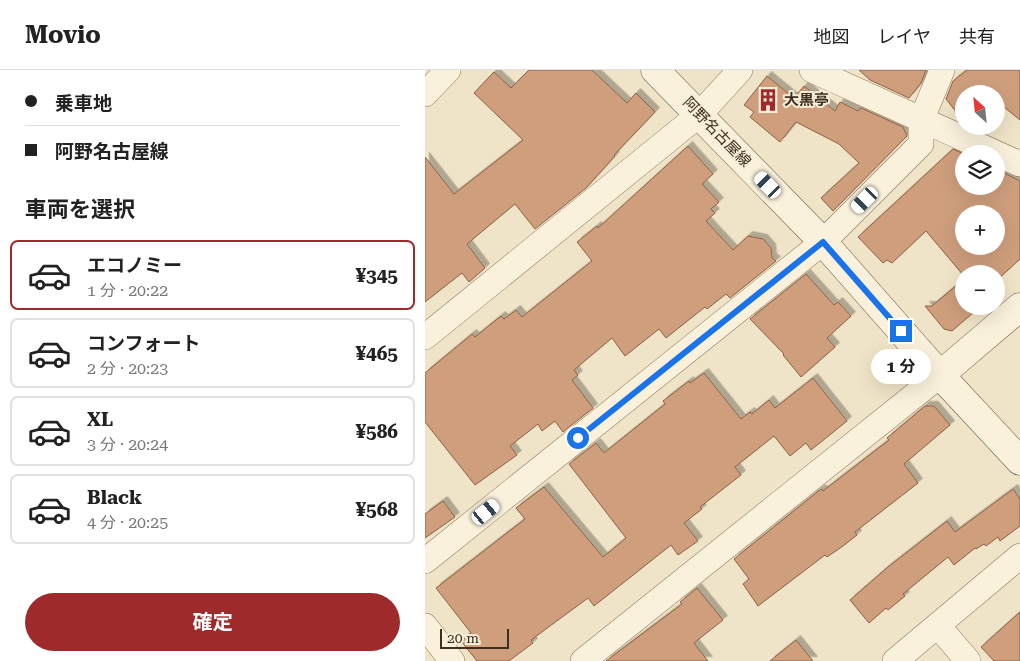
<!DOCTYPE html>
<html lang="ja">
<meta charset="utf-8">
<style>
body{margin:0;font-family:"Roboto Serif","Noto Sans JP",serif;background:#f6f6f6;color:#222;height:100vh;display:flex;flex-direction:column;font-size:19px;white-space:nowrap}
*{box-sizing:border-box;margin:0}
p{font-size:16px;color:#767676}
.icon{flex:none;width:28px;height:28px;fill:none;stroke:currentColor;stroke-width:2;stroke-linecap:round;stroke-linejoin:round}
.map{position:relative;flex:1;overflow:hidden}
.details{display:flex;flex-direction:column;background:#fff;width:425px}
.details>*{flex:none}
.banner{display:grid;align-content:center;height:110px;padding:0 25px;background:#fff}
.needle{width:32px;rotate:333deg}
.controls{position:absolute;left:530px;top:15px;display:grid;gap:10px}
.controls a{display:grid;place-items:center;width:50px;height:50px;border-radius:50%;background:#fff;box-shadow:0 5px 20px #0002;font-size:25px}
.scale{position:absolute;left:15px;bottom:12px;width:69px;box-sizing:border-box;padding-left:5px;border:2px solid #3d2e20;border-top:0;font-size:14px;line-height:18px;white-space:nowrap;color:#3d2e20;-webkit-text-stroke:4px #f7eed8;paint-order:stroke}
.end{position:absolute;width:22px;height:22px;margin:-11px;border:6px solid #1a73e8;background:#fff;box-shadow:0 0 0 2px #fff}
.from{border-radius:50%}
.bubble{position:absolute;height:35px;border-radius:18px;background:#fff;box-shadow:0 5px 20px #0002;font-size:16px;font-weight:700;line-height:35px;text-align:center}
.car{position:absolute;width:15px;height:30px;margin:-15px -8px;border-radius:6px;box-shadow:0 0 4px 1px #0007;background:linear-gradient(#fff 24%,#345 0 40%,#fff 0 76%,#345 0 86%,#fff 0)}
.banner b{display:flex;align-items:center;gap:18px;height:48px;font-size:19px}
.banner b+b{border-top:1px solid #e0e0e0}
.banner i{width:12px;height:12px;background:#222}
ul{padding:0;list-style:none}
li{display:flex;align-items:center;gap:15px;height:70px;margin:0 10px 8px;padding:0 15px;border:2px solid #e0e0e0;border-radius:8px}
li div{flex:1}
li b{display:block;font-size:19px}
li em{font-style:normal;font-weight:700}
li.selected{border-color:#9e2a2b}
li>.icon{width:45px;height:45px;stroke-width:1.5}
h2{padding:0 25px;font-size:22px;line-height:60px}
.primary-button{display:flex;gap:10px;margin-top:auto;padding:10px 25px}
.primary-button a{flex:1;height:58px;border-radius:30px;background:#9e2a2b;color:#fff;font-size:20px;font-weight:700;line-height:58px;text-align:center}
header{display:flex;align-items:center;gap:30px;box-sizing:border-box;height:70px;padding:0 25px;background:#fff;border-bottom:1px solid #e0e0e0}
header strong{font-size:24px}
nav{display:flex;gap:28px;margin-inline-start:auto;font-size:18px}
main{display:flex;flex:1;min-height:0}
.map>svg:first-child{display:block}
.building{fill:#cf9f7d;stroke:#8d5f41;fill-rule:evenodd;filter:url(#shadow)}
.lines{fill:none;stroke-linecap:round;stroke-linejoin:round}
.street-casing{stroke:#8d765c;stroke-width:26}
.secondary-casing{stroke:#6f573f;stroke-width:29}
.street{stroke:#faf1dc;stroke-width:25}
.secondary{stroke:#faf1dc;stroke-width:28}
.route{stroke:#1a73e8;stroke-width:6}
.labels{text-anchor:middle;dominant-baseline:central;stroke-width:4;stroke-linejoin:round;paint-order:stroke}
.poi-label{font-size:15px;font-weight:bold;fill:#3d2e20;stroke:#f7eed8;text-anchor:start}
.street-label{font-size:15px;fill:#3d2e20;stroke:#f7eed8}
</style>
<header>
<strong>Movio</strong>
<nav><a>地図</a><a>レイヤ</a><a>共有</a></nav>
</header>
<main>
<section class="details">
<div class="banner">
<b><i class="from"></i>乗車地</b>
<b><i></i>阿野名古屋線</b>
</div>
<h2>車両を選択</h2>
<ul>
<li class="selected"><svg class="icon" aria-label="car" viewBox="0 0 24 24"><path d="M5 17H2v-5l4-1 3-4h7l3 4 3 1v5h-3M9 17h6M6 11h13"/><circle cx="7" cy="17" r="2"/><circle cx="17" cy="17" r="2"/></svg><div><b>エコノミー</b><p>1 分 · 20:22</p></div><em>¥345</em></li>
<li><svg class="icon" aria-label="car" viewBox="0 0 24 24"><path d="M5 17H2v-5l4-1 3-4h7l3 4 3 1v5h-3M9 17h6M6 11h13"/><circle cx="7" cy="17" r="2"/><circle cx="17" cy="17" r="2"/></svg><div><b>コンフォート</b><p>2 分 · 20:23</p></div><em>¥465</em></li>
<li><svg class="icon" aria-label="car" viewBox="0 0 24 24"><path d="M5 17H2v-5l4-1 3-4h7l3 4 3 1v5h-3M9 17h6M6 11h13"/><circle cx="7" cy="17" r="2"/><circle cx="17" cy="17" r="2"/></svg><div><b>XL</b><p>3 分 · 20:24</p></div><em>¥586</em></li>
<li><svg class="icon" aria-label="car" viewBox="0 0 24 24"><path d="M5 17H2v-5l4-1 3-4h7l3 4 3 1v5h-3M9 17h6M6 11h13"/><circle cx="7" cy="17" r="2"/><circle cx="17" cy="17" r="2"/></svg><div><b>Black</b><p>4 分 · 20:25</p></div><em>¥568</em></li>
</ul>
<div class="primary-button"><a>確定</a></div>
</section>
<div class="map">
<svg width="595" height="591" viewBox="0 0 595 591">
<defs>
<filter id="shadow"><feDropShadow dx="4.5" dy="-4.5" stdDeviation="0" flood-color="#0004"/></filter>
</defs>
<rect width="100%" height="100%" fill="#f0e4c8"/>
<path class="building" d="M104,0H167L202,33L211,23L230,42L189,85L190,86L161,118L110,159L90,134L42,174L60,198L44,212L37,203L0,232V87L29,124L98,70L49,23L69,2L86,18Z
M434,0H501L496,13L484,28L445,10Z
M542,0H595V50L574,33L571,35V24H539V52L521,29L528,11Z
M342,6L369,28L379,16L410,41L415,32L433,41L436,38L478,57L482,66L408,141L396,128L434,93L414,74L371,52L355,72L325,47L329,42L319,35Z
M263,76L288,104L277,114L294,132L286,139L290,143L281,151L308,180L323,166L338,169L346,178L347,188L351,191L305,228L301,224L282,239L280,237L241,268L234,259L200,286L187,268L149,300L153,305L147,310L168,338L138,362L130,351L117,361L113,354L85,376L92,385L50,415L0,352V303L47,264L50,267L76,246L79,249L91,240L97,247L167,191L152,172L172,156L173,158Z
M528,79L539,84V116H571V99L595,111V189L571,211V204H539V206L501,161L467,193L462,190L458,193L433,167ZM539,144H571V176H539Z
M381,204L409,235L413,232L426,246L402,268L410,277L376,307L358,285L359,284L325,249Z
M539,209L538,236H556L527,261L519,259L500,236H507Z
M279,303L316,349L325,342L327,344L344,330L350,338L388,308L422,351L386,380L381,373L365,386L349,366L310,397L316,405L275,437L277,439L259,453L273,471L253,485L246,475L169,536L163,528L106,570L108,573L84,591H52L36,571L46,563L11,518L100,449L91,438L119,417L178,487L201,468L144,394L171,373L179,383L240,334L238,331L264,311L265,313Z
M500,336H509L525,355L479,394L493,413L430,462L432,465L418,476L402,487L400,485L333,536L318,514L324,509L309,489L396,419L398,421L464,370L462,368Z
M588,419L595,429V456L575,471L573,467L561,476L559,474L551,479L550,478L529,495L523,487L478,524L480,526L463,540L461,538L444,553L425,530L463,497L522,451L530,462Z
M18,431L30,447L0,468V444Z
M272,518L298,550L269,573L283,591H181L257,534L255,532Z
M595,542V591H569L556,577Z
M371,570L388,591H345Z"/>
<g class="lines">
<defs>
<path id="street" d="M387,0L595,94
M0,24L23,0
M0,267L275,44L315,0
M0,491L398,172L496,74V51L517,0
M0,556L27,591
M513,556L543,591
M158,591L515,305
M470,591L595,486"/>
<path id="secondary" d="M230,0L398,172L515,305L595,391
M515,305L595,237"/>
</defs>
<use href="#street" class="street-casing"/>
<use href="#secondary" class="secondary-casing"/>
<use href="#street" class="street"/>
<use href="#secondary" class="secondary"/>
</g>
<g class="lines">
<path class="route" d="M153,368L398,172L476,261"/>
</g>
<defs>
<symbol id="building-bare" viewBox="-9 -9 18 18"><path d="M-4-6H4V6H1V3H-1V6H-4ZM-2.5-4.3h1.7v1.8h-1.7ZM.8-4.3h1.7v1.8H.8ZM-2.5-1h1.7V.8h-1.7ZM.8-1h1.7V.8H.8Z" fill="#9e2a2b" stroke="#f7eed8" stroke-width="2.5" paint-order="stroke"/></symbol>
</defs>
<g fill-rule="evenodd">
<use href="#building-bare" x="327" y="14" width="32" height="32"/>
</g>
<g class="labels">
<g class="poi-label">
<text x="359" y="30">大黒亭</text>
</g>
<g class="street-label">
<text transform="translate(292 62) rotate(46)">阿野名古屋線</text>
</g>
</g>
</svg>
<div class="controls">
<a><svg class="needle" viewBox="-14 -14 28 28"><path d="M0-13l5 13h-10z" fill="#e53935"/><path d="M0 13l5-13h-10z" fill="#767676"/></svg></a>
<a><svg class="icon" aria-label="layers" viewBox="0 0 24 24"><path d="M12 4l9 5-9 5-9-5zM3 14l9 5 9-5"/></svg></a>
<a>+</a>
<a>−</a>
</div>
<div class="scale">20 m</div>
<i class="end from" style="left:153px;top:368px"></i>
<i class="end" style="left:476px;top:261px"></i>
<div class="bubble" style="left:446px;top:279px;width:60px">1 分</div>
<i class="car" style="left:343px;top:115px;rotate:316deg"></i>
<i class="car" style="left:440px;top:130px;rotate:225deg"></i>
<i class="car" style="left:61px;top:442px;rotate:51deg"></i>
</div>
</main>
